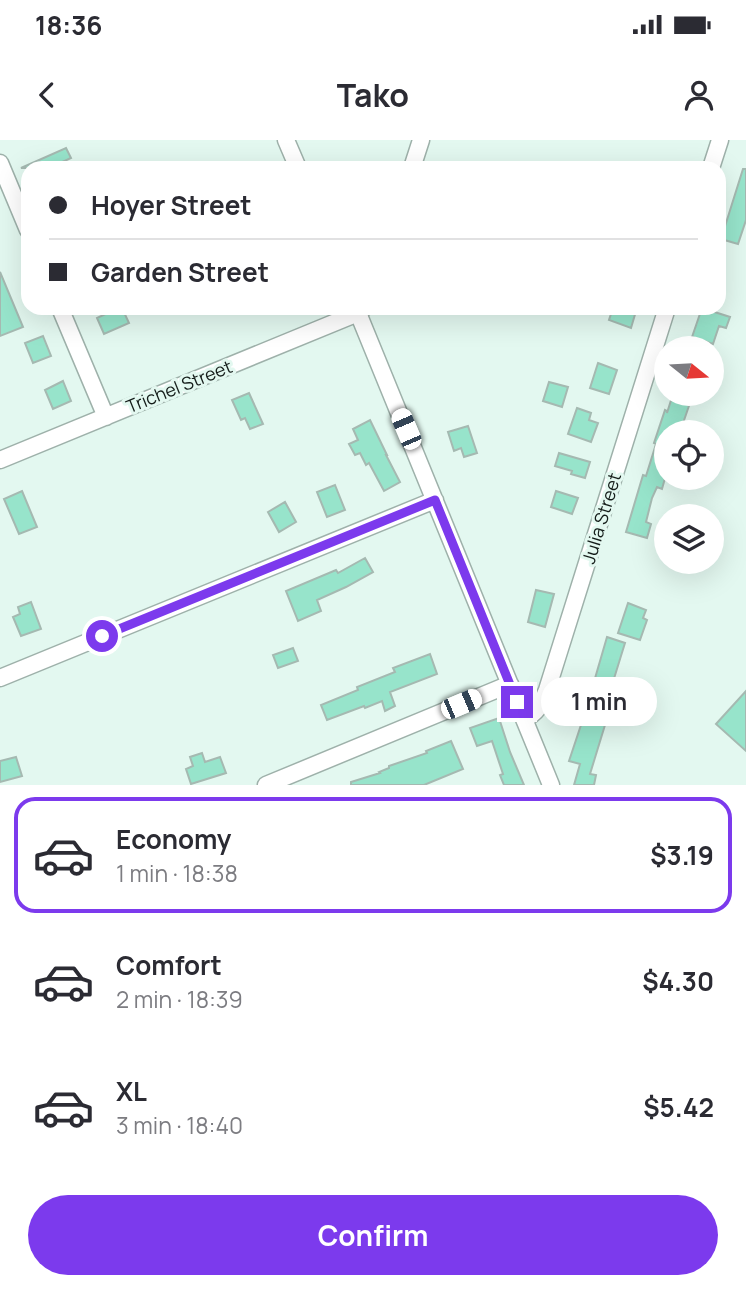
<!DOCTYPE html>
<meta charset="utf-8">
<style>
body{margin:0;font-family:Manrope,sans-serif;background:#f7f7f7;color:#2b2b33;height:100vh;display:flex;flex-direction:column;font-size:26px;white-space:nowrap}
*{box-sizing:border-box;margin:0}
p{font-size:23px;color:#7c7c81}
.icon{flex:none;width:38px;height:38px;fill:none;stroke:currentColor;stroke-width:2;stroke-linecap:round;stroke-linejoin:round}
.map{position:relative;height:645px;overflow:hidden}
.side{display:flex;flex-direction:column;background:#fff;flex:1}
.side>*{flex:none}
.banner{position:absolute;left:21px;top:21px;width:705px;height:154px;border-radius:21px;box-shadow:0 7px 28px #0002;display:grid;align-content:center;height:154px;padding:0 28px;background:#fff}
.needle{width:46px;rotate:108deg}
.buttons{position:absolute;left:654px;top:196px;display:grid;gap:14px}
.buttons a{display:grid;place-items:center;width:70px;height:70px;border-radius:50%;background:#fff;box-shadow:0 7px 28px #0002;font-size:35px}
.end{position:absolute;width:32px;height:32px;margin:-16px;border:9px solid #7c3aed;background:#fff;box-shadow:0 0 0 4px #fff}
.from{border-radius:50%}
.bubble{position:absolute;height:49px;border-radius:24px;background:#fff;box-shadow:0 7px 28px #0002;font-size:23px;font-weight:700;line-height:49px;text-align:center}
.car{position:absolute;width:21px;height:42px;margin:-21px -10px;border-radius:9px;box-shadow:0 0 5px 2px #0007;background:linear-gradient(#fff 24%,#345 0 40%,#fff 0 76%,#345 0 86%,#fff 0)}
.banner b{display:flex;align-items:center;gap:24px;height:66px;font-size:26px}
.banner b+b{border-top:2px solid #e1e1e2}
.banner i{width:18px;height:18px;background:#2b2b33}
ul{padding:12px 0 0;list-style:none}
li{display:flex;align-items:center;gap:21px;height:116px;margin:0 14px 10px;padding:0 14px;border:4px solid transparent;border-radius:21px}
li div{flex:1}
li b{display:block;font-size:26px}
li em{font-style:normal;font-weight:700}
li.current{border-color:#7c3aed}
li>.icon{width:63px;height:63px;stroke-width:1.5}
.button{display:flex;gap:14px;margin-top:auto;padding:14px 28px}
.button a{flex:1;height:80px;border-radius:42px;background:#7c3aed;color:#fff;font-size:28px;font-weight:700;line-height:80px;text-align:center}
.status{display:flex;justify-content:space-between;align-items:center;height:49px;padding:0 35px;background:#fff;direction:ltr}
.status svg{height:19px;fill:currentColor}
header{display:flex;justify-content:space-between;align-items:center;height:91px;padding:0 28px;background:#fff;font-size:32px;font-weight:700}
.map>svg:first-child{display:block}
.building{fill:#97e4cb;stroke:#a5b9b1;stroke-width:2}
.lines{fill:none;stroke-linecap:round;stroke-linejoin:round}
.minor-casing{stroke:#9eb1aa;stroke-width:19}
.minor{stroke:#fff;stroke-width:16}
.route{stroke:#7c3aed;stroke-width:9}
.labels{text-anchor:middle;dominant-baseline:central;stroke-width:6;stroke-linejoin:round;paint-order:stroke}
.street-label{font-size:18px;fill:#141c19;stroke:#e3f8f0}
</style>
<div class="status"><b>18:36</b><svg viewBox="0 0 49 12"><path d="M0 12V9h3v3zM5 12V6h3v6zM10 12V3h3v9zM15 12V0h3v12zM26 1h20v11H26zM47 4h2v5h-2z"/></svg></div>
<header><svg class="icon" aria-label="back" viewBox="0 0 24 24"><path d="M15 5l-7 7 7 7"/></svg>Tako<svg class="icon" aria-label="person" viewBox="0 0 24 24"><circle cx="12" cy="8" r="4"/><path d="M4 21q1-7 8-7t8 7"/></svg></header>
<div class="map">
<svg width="746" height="645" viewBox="0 0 746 645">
<rect width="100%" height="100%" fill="#e3f8f0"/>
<path class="building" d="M66,8L71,18L60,23L62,28H21Z
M743,29H746V80L738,104L721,99Z
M0,132L23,187L0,196Z
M118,168H122L129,183L104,194L97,178Z
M613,168H628L636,171L631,188L609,180Z
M702,168L730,177L726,188L719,186L713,204L692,197Z
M43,196L51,216L33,223L25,203Z
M598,223L617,230L609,254L590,248Z
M63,241L71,261L53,269L45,250Z
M549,242L568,247L562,267L543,261Z
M249,253L263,284L250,289L245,278L241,280L232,260Z
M673,254H693L680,292H667V331L662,349L657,347L652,358L646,382L651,384L647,398L626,392L643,335L646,336L656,304L654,303L665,270L667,271V273Z
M577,268L591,273L589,280L598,283L591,302L568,294Z
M370,280L387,315H386L400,342L384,351L369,323L366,325L360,313L355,315L349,304L358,300L353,289Z
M468,286L477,313L464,317L461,308L454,311L448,292Z
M559,313L590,322L585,338L571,334L572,331L555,326Z
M335,345L345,370L327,377L317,352Z
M22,351L37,387L19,394L4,359Z
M556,351L578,358L572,374L551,367Z
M285,362L296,382L279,392L268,372Z
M365,418L373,432L346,447L317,460L321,471L298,481L286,451L336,430L338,433Z
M536,450L554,454L545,487L528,482Z
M31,462L41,489L21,496L13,477L20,474L18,467Z
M628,463L646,470L643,478L647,480L640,500L618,493Z
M607,497L625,503L612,545L621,548L615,567L589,559Z
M293,508L298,521L278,528L273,515Z
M430,514L437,534L390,552L395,566L385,571L382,561L365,568L364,566L327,580L321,565L358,550L357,547L395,532L393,528Z
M746,551V611L716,584Z
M499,578L510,612L524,645H504L500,635L503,634L492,601L477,606L470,588Z
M583,579L605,585L590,634L596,635L594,645H574L580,624L569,621Z
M451,601L463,629L424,645H351V642L380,633L379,632L389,628V626L427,613L426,611Z
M202,613L205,622L220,617L226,633L191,644L186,629L193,626L190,617Z
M16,617L22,636L0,642V621Z"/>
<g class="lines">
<defs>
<path id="minor" d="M286,0L298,28
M0,23L28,90
M412,28L421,0
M711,28L720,0
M60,168L106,277
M356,168L551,645
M0,320L358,173L364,168
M0,538L435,360
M524,579C538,573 541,564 547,550L667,168
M266,645L510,544"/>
</defs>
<use href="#minor" class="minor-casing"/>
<use href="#minor" class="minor"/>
</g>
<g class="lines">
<path class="route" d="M102,496L435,360L517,562"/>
</g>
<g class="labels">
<g class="street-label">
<text transform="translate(179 246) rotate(-22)">Trichel Street</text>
<text transform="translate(601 378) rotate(-73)">Julia Street</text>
</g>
</g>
</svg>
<div class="buttons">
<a><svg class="needle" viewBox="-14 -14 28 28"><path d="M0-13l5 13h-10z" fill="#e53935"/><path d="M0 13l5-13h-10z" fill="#7c7c81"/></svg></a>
<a><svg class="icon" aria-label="locate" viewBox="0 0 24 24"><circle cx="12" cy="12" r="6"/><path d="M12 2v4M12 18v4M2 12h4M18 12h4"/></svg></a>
<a><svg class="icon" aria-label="layers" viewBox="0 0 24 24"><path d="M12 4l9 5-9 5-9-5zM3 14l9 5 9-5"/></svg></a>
</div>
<i class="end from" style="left:102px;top:496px"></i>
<i class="end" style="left:517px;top:562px"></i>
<div class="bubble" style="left:541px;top:537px;width:116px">1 min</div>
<i class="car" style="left:406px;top:289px;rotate:337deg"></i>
<i class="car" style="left:461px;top:564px;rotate:67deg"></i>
<div class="banner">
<b><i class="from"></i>Hoyer Street</b>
<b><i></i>Garden Street</b>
</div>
</div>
<section class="side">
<ul>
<li class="current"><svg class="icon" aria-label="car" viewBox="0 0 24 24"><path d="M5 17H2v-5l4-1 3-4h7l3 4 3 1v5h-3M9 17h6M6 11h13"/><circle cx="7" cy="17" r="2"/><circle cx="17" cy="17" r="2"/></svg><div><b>Economy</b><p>1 min · 18:38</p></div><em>$3.19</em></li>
<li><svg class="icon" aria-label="car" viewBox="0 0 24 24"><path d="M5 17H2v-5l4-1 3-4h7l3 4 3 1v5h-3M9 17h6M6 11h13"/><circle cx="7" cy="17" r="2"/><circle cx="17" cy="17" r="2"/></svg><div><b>Comfort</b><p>2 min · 18:39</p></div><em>$4.30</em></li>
<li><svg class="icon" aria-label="car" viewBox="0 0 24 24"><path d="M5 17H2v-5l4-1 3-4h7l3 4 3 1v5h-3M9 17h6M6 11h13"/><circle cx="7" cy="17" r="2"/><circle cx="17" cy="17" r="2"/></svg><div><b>XL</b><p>3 min · 18:40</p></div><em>$5.42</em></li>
</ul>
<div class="button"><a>Confirm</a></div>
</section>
